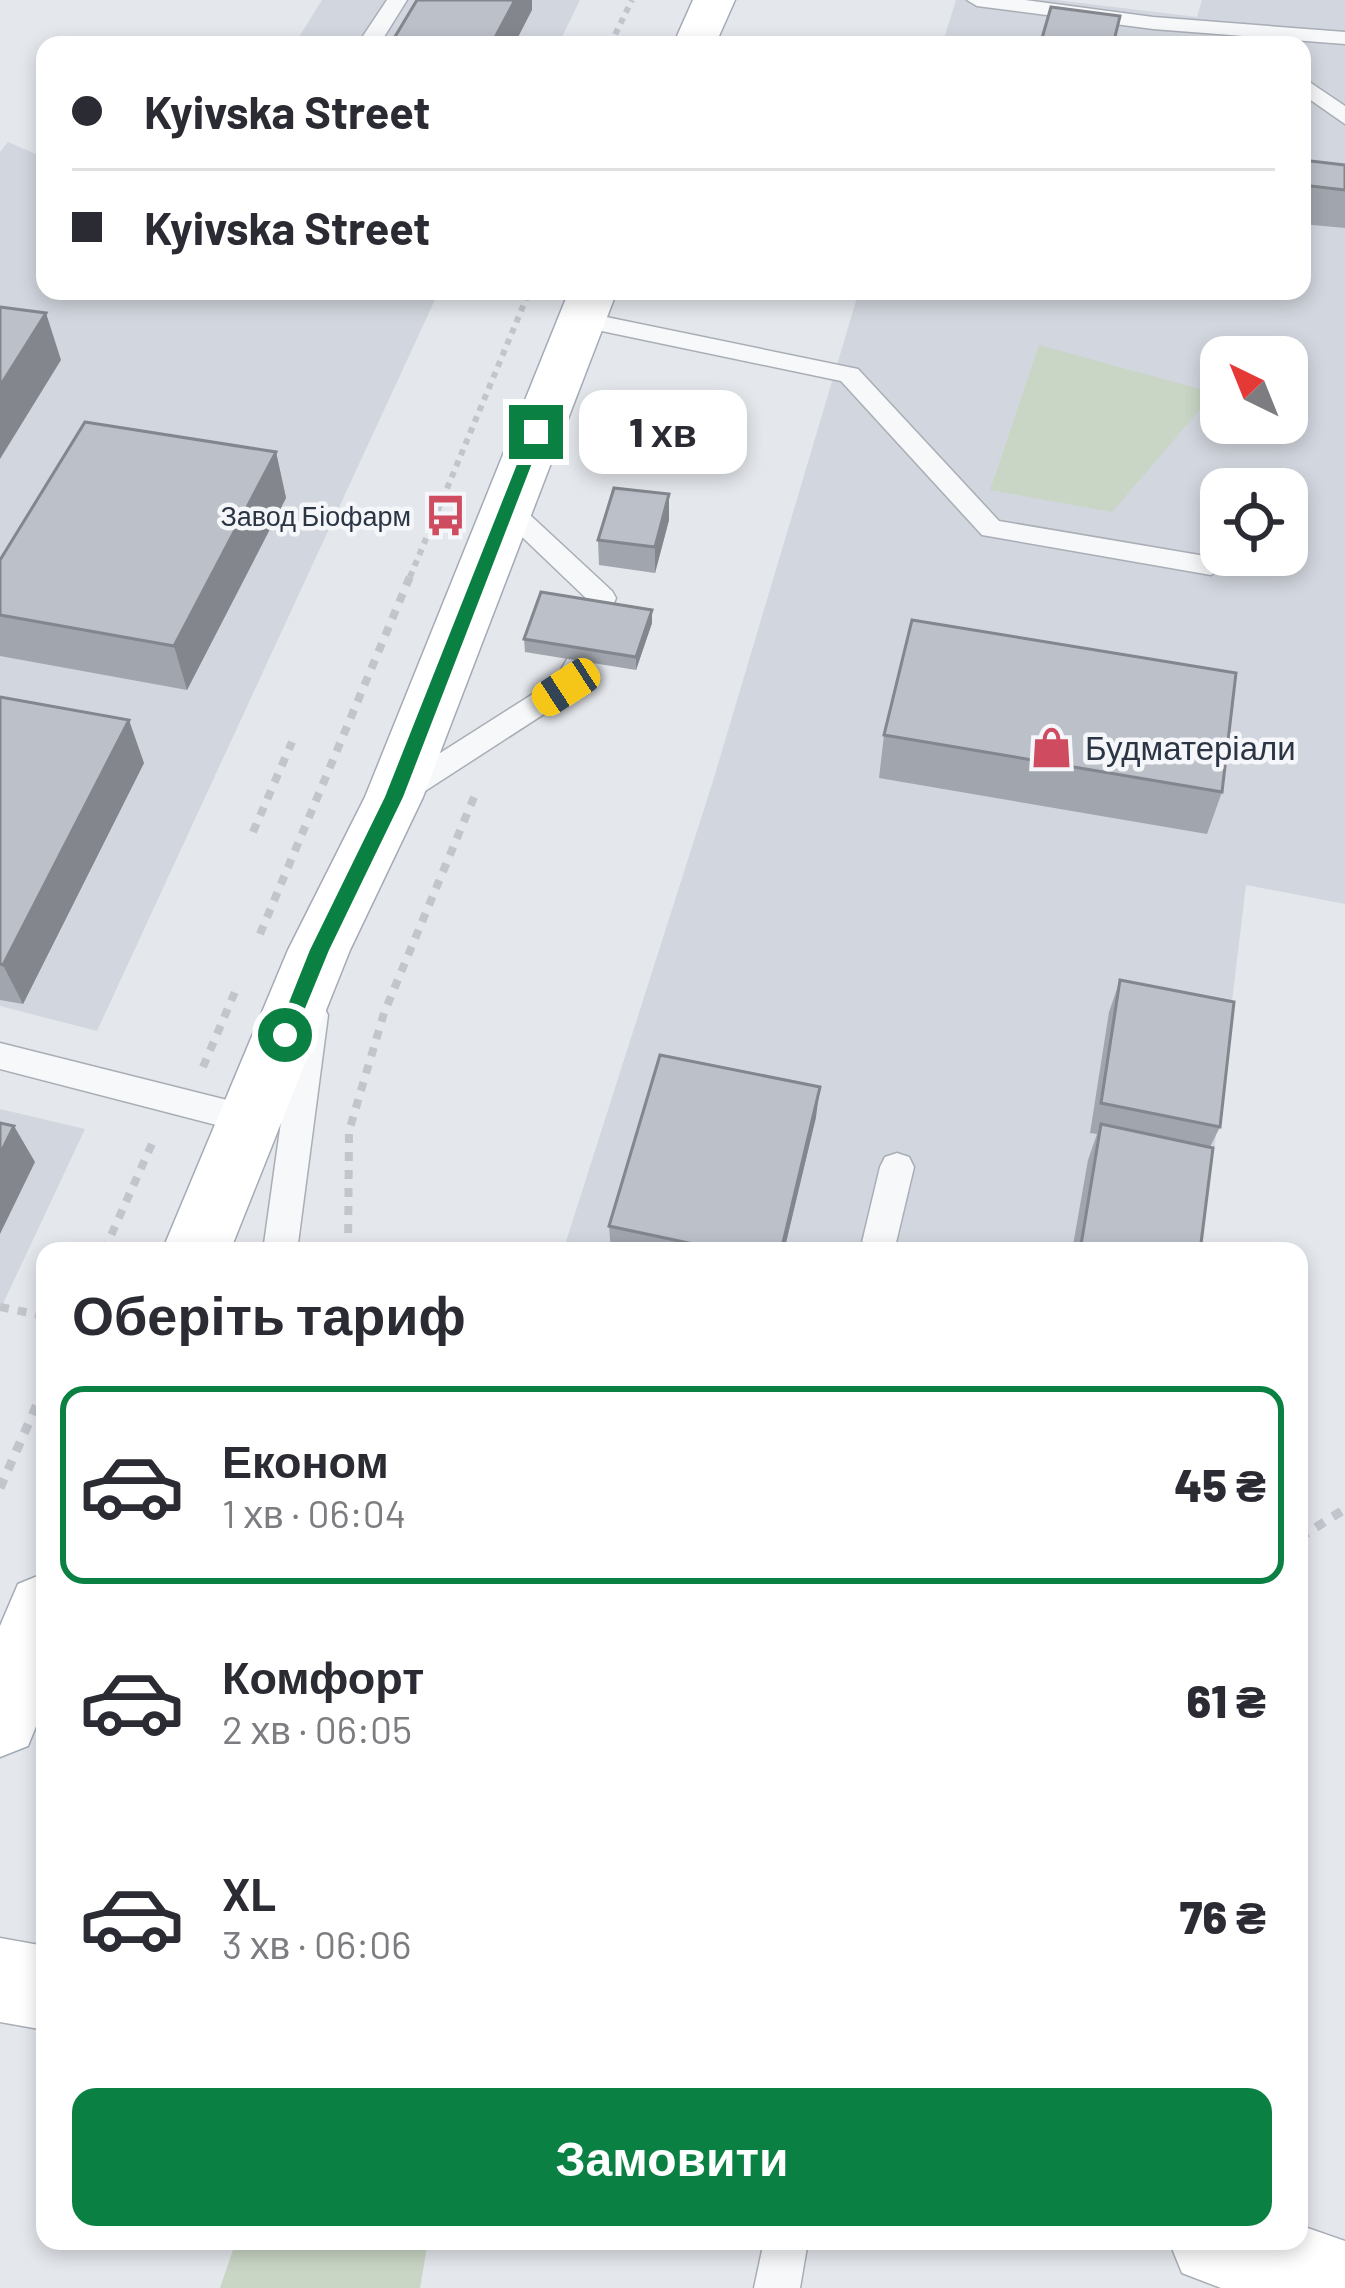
<!DOCTYPE html>
<html lang="uk">
<meta charset="utf-8">
<style>
body{margin:0;font-family:Barlow,sans-serif;background:#f7f7f7;color:#2b2b33;height:100vh;display:flex;flex-direction:column;font-size:45px;white-space:nowrap}
*{box-sizing:border-box;margin:0}
p{font-size:39px;color:#7c7c81}
.icon{flex:none;width:66px;height:66px;fill:none;stroke:currentColor;stroke-width:2;stroke-linecap:round;stroke-linejoin:round}
.map{position:relative;flex:1;overflow:hidden}
.sheet{position:absolute;left:36px;top:1242px;width:1272px;height:1008px;display:flex;flex-direction:column;background:#fff;border-radius:24px;box-shadow:0 6px 18px #0003}
.sheet>*{flex:none}
.top-card{position:absolute;left:36px;top:36px;width:1275px;height:264px;border-radius:24px;box-shadow:0 6px 18px #0003;display:grid;align-content:center;height:264px;padding:0 36px;background:#fff}
.needle{width:78px;rotate:317deg}
.buttons{position:absolute;left:1200px;top:336px;display:grid;gap:24px}
.buttons a{display:grid;place-items:center;width:108px;height:108px;border-radius:24px;background:#fff;box-shadow:0 6px 18px #0003;font-size:60px}
.end{position:absolute;width:54px;height:54px;margin:-27px;border:15px solid #0b8043;background:#fff;box-shadow:0 0 0 6px #fff}
.from{border-radius:50%}
.bubble{position:absolute;height:84px;border-radius:24px;background:#fff;box-shadow:0 6px 18px #0003;font-size:39px;font-weight:800;line-height:84px;text-align:center}
.car{position:absolute;width:36px;height:72px;margin:-36px -18px;border-radius:15px;box-shadow:0 0 9px 3px #0007;background:linear-gradient(#f5c518 24%,#345 0 40%,#f5c518 0 76%,#345 0 86%,#f5c518 0)}
.top-card b{display:flex;align-items:center;gap:42px;height:114px;font-size:45px}
.top-card b+b{border-top:3px solid #e1e1e2}
.top-card i{width:30px;height:30px;background:#2b2b33}
ul{padding:0;list-style:none}
li{display:flex;align-items:center;gap:36px;height:198px;margin:0 24px 18px;padding:0 12px;border:6px solid transparent;border-radius:24px}
li div{flex:1}
li b{display:block;font-size:45px}
li em{font-style:normal;font-weight:800}
li.on{border-color:#0b8043}
li>.icon{width:108px;height:108px;stroke-width:1.5}
h2{padding:0 36px;font-size:54px;line-height:144px}
.primary-button{display:flex;gap:24px;margin-top:auto;padding:24px 36px}
.primary-button a{flex:1;height:138px;border-radius:24px;background:#0b8043;color:#fff;font-size:48px;font-weight:800;line-height:138px;text-align:center}
.map>svg:first-child{display:block}
.built{fill:#d2d6de;fill-rule:evenodd}
.green{fill:#c9d6c5}
.lines{fill:none;stroke-linecap:round;stroke-linejoin:round}
.lane-casing{stroke:#a9aeb6;stroke-width:3}
.secondary-casing{stroke:#a9aeb6;stroke-width:3}
.primary-casing{stroke:#a3abb7;stroke-width:3}
.path-far2{stroke:#c2c5cb;stroke-width:6;stroke-dasharray:6 6;stroke-linecap:butt}
.path-far1{stroke:#c2c5cb;stroke-width:8;stroke-dasharray:9 9;stroke-linecap:butt}
.path{stroke:#c2c5cb;stroke-width:9;stroke-dasharray:10 10;stroke-linecap:butt}
.lane{fill:#f7f8fa;fill-rule:evenodd}
.secondary{fill:#fff;fill-rule:evenodd}
.primary{fill:#fff;fill-rule:evenodd}
.wall{fill:#a1a5ad}
.shaded-wall{fill:#83868d}
.building{fill:#bbc0c9;stroke:#83868d;stroke-width:3}
.route{fill:#0b8043}
.labels{text-anchor:middle;dominant-baseline:central;stroke-width:9;stroke-linejoin:round;paint-order:stroke}
.far-poi-label{font-size:27px;fill:#2b3544;stroke:#f4f6f9;text-anchor:end}
.poi-label{font-size:33px;fill:#2b3544;stroke:#f4f6f9;text-anchor:start}
</style>
<div class="map">
<svg width="1345" height="2288" viewBox="0 0 1345 2288">
<rect width="100%" height="100%" fill="#e4e7ec"/>
<path class="built" d="M322,0H580L558,45H294Z
M956,0H1056L1197,17L1202,0H1345V904L1246,885L1202,1251H563L713,781L859,291H1302V45H942ZM1221,357H1287V423H1221ZM1221,489H1287V555H1221Z
M8,142L45,158V291H439L97,1031L0,1006V152Z
M0,1109L85,1129L0,1310Z"/>
<path class="green" d="M1039,345L1214,393L1112,512L990,490Z
M236,2241H428L420,2288H220Z"/>
<g class="lines">
<defs>
<path id="lane" d="M387,0H407L379,45H357Z
M967,0H1025L1153,17L1345,32V44L1153,29L977,6Z
M1302,77L1345,106V124L1302,94Z
M582,312L858,369L999,521L1211,557L1224,566L1211,575L982,535L841,381L573,325V315Z
M506,498L515,501L612,591L616,598L607,621H587L583,614L588,600L497,513L493,507L497,501Z
M580,651L594,661L575,694L405,804H385L380,796L385,788L555,680L570,654Z
M312,1002L323,1006L328,1015L297,1251H263L296,1015L301,1006Z
M0,1043L251,1106L263,1110L267,1120L263,1130L251,1134L0,1069Z
M897,1153L909,1157L914,1167L894,1251H860L880,1167L885,1157Z
M764,2241H808L800,2288H754Z"/>
<path id="secondary" d="M0,1938L45,1946V2030L0,2022Z
M1299,2225L1345,2241V2288H1221L1182,2273L1169,2241H1299Z"/>
<path id="primary" d="M693,0H735L715,45H673Z
M569,291H617L423,797L350,950L230,1251H162L288,950L365,797Z
M45,1573V1704L28,1746L0,1757V1626L18,1584Z"/>
</defs>
<use href="#lane" class="lane-casing"/>
<use href="#secondary" class="secondary-casing"/>
<use href="#primary" class="primary-casing"/>
<path class="path-far2" d="M610,45L632,0
M410,577L526,299L525,291"/>
<path class="path-far1" d="M253,832L292,742
M260,934L411,574
M203,1067L237,987
M104,1251L155,1137
M348,1251L349,1131L384,1013L477,790
M0,1307L45,1316"/>
<path class="path" d="M0,1488L45,1386
M1299,1538L1345,1509"/>
<use href="#lane" class="lane"/>
<use href="#secondary" class="secondary"/>
<use href="#primary" class="primary"/>
</g>
<path class="wall" d="M1302,160L1345,165V228L1302,224Z
M276,452L286,498L187,690L0,656V560Z
M669,520L655,573L599,565L598,540Z
M652,623L636,670L525,652L524,639Z
M0,697L144,763L23,1004L0,1000Z
M884,735L1222,792L1207,834L879,778Z
M1120,980L1220,1127L1210,1147L1200,1251H1072L1088,1160L1097,1134L1090,1133L1109,1012Z
M816,1117L784,1251H611L609,1226Z"/>
<path class="shaded-wall" d="M515,0H532V10L514,45H491Z
M46,313L61,360L0,459V386Z
M276,452L286,498L187,690L174,646Z
M669,494V520L655,573V547Z
M652,610V623L636,670V657Z
M129,720L144,763L23,1004L3,965Z
M820,1087L816,1117L784,1251H781Z
M14,1126L35,1162L0,1234V1154Z"/>
<path class="building" d="M417,0H515L491,45H390Z
M1051,7L1120,16L1113,45H1040Z
M1302,160L1345,165V190L1302,185Z
M0,307L46,313L0,386Z
M85,422L276,452L174,646L0,615V560Z
M614,488L669,494L655,547L598,540Z
M541,592L652,610L636,657L524,639Z
M912,620L1236,673L1222,792L884,735Z
M0,697L129,720L3,965L0,964Z
M1120,980L1234,1002L1220,1127L1101,1103Z
M660,1055L820,1087L781,1251H726L609,1226Z
M0,1123L14,1126L0,1154Z
M1101,1124L1213,1148L1200,1251H1080Z"/>
<path class="route" d="M531,429L544,432L403,797L329,950L292,1040H279L276,1035L310,950L385,797Z"/>
<defs>
<symbol id="bus-bare" viewBox="-9 -9 18 18"><path d="M-5-6H5V4H4V6H2V4H-2V6H-4V4H-5ZM-3.5-4V0h7V-4ZM-3.5 1.2v1.5H-2V1.2ZM2 1.2v1.5H3.5V1.2Z" fill="#cf4b60" stroke="#f4f6f9" stroke-width="2.5" paint-order="stroke"/></symbol>
<symbol id="shop-bare" viewBox="-9 -9 18 18"><path d="M-5-2.5h2.3a2.7 3.5 0 0 1 5.4 0H5L5.5 6h-11ZM-1.5-2.5h3a1.5 2.3 0 0 0-3 0Z" fill="#cf4b60" stroke="#f4f6f9" stroke-width="2.5" paint-order="stroke"/></symbol>
</defs>
<g fill-rule="evenodd">
<use href="#bus-bare" x="416" y="486" width="59" height="59"/>
<use href="#shop-bare" x="1022" y="718" width="59" height="59"/>
</g>
<g class="labels">
<g class="far-poi-label">
<text x="411" y="515">Завод Біофарм</text>
</g>
<g class="poi-label">
<text x="1085" y="747">Будматеріали</text>
</g>
</g>
</svg>
<div class="buttons">
<a><svg class="needle" viewBox="-14 -14 28 28"><path d="M0-13l5 13h-10z" fill="#e53935"/><path d="M0 13l5-13h-10z" fill="#7c7c81"/></svg></a>
<a><svg class="icon" aria-label="locate" viewBox="0 0 24 24"><circle cx="12" cy="12" r="6"/><path d="M12 2v4M12 18v4M2 12h4M18 12h4"/></svg></a>
</div>
<i class="end from" style="left:285px;top:1035px"></i>
<i class="end" style="left:536px;top:432px"></i>
<div class="bubble" style="left:579px;top:390px;width:168px">1 хв</div>
<i class="car" style="left:566px;top:687px;rotate:237deg"></i>
<div class="top-card">
<b><i class="from"></i>Kyivska Street</b>
<b><i></i>Kyivska Street</b>
</div>
<section class="sheet">
<h2>Оберіть тариф</h2>
<ul>
<li class="on"><svg class="icon" aria-label="car" viewBox="0 0 24 24"><path d="M5 17H2v-5l4-1 3-4h7l3 4 3 1v5h-3M9 17h6M6 11h13"/><circle cx="7" cy="17" r="2"/><circle cx="17" cy="17" r="2"/></svg><div><b>Економ</b><p>1 хв · 06:04</p></div><em>45 ₴</em></li>
<li><svg class="icon" aria-label="car" viewBox="0 0 24 24"><path d="M5 17H2v-5l4-1 3-4h7l3 4 3 1v5h-3M9 17h6M6 11h13"/><circle cx="7" cy="17" r="2"/><circle cx="17" cy="17" r="2"/></svg><div><b>Комфорт</b><p>2 хв · 06:05</p></div><em>61 ₴</em></li>
<li><svg class="icon" aria-label="car" viewBox="0 0 24 24"><path d="M5 17H2v-5l4-1 3-4h7l3 4 3 1v5h-3M9 17h6M6 11h13"/><circle cx="7" cy="17" r="2"/><circle cx="17" cy="17" r="2"/></svg><div><b>XL</b><p>3 хв · 06:06</p></div><em>76 ₴</em></li>
</ul>
<div class="primary-button"><a>Замовити</a></div>
</section>
</div>
